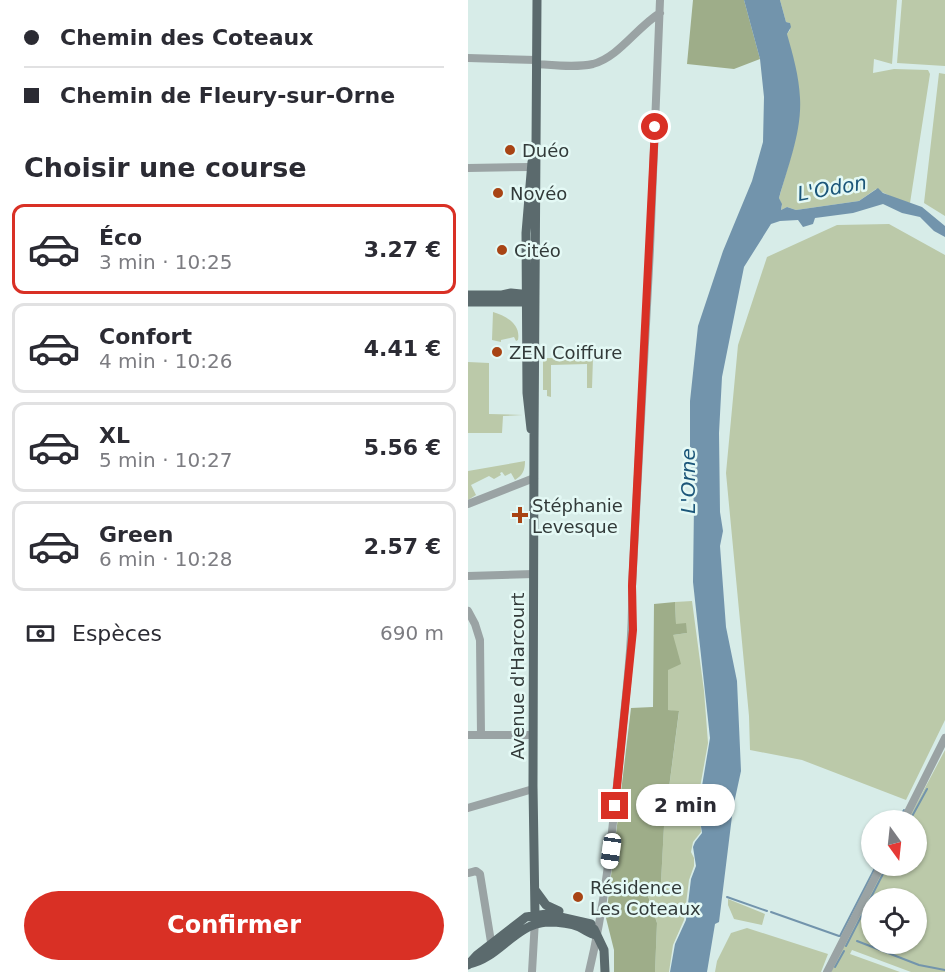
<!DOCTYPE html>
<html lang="fr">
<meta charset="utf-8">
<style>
body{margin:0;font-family:"DejaVu Sans",sans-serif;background:#f7f7f7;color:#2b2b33;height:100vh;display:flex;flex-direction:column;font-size:22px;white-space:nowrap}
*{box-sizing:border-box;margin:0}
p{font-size:20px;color:#7c7c81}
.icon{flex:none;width:33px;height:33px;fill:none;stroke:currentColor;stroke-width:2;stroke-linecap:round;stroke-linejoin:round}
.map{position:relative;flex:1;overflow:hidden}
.panel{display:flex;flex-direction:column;background:#fff;width:468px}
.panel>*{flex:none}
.guide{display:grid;align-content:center;height:132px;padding:0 24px;background:#fff}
.needle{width:39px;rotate:165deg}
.fabs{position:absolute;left:393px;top:810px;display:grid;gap:12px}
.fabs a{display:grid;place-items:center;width:66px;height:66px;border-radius:50%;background:#fff;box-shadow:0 2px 4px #0004;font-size:30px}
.end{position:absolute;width:27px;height:27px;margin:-14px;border:8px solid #d93025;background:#fff;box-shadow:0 0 0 3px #fff}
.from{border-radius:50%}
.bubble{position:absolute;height:42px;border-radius:21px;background:#fff;box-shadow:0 2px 4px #0004;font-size:20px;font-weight:700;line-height:42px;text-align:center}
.car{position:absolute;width:18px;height:36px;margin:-18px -9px;border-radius:8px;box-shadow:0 0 4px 2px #0007;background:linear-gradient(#fff 24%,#345 0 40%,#fff 0 76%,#345 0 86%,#fff 0)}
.guide b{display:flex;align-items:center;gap:21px;height:57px;font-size:22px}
.guide b+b{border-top:2px solid #e1e1e2}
.guide i{width:15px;height:15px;background:#2b2b33}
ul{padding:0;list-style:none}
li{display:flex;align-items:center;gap:18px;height:90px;margin:0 12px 9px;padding:0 12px;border:3px solid #e1e1e2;border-radius:12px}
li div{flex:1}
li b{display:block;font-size:22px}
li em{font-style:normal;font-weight:700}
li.active{border-color:#d93025}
li>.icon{width:54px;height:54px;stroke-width:1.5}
h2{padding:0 24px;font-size:27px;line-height:72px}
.pay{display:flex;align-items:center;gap:15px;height:66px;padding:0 24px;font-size:22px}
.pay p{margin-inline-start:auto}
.cta{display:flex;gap:12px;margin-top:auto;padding:12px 24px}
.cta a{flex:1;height:69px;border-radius:36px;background:#d93025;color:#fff;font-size:24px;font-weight:700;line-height:69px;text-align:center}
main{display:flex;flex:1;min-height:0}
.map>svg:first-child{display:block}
.green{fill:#bbc9a9;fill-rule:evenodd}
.forest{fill:#9ead89}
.water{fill:#7294ac}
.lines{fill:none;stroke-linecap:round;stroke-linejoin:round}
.stream{stroke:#7294ac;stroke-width:2}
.minor{stroke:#9aa3a4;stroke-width:8}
.major{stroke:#5b6a6d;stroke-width:9}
.route{stroke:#d93025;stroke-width:8}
.poi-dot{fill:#a84414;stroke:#e4f9f5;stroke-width:2}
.labels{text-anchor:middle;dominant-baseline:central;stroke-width:5;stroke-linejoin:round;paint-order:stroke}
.poi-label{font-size:18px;fill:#323a39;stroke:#e4f9f5;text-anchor:start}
.street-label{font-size:18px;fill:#323a39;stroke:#e4f9f5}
.water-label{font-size:20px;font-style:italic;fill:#1b5679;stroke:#e4f9f5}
</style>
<main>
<section class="panel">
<div class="guide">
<b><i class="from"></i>Chemin des Coteaux</b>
<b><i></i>Chemin de Fleury-sur-Orne</b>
</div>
<h2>Choisir une course</h2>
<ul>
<li class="active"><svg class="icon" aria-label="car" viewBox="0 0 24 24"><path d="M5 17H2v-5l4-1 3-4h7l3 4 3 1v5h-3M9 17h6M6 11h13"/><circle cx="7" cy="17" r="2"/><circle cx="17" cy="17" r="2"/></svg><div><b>Éco</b><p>3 min · 10:25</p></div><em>3.27 €</em></li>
<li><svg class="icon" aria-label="car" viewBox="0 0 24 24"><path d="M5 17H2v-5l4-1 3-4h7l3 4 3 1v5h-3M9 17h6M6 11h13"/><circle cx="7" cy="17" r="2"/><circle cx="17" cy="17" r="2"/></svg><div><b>Confort</b><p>4 min · 10:26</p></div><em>4.41 €</em></li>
<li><svg class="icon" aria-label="car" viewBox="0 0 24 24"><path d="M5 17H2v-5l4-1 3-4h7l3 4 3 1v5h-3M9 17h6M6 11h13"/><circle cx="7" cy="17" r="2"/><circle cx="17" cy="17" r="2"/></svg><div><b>XL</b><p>5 min · 10:27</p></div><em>5.56 €</em></li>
<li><svg class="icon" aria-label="car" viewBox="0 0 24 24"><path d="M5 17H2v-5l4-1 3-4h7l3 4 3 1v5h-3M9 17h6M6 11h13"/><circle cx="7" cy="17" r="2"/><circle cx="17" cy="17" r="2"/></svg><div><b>Green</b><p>6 min · 10:28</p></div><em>2.57 €</em></li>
</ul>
<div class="pay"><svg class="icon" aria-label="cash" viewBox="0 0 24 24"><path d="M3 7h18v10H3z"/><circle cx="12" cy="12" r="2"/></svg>Espèces<p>690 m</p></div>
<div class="cta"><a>Confirmer</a></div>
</section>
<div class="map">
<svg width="477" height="972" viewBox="0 0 477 972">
<rect width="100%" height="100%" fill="#d7ece8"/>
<path class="green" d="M312,0H429L424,64L406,59L405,73L426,69L460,70L462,74L442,203L428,199L408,189L391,201L328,210L319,207L313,210L314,206L311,198L326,145L319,34L322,30V23L318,22Z
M434,0H477V66L429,63Z
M471,73L477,74V216L456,203Z
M421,224L477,255V720L438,800L334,760L282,750L281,716L258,473L270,345L299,257L369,225Z
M25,312C38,316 53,324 50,340L48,341L46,337L33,340V342L24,340Z
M75,358H125L124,388H119V364L83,365V397L79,396V390H75Z
M0,362L21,363V414L55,415L35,416L34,433H0Z
M57,461C57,470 55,475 47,480L43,473L37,476L34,472L32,473L33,475L26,479L21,476L3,485L8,495L0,500V471Z
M224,601L236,691L240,743L231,793L233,832L225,842L223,852L226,858V866L221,880L216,920L205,945L201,972H187L189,923L177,886L193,882L196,826L211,712L200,710V670L205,635L219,633L208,624L207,602Z
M477,750V972H443L384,950L382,954L432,972H363L417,866H448V820H440ZM404,898H448V944H404Z
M260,899L297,914L294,925L266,919L260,905Z
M279,928L360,954L353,972H247L249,961L263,933Z"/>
<path class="forest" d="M225,0H276L292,59L266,69L219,64Z
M207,602L208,624L218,623L219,633L205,635L213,664L200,670V710L211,711L196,826L193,882L177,887L189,923L187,972H146V950L138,918L163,708L185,707L186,604Z"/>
<path class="water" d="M276,0H312L318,22L322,23L323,27L319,34C325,55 331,76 332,98C334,131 320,166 311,198L314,204L313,210L319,207L328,210L391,201L410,188L415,193L454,207L477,226V237L466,231L452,217L434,213L415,204L385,213L347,218L345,224L335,227L330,220L312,221L303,224L276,267L254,377L251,433L252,512L255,531L252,546L258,627L269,681L273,771L265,808L251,922L247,924L239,972H202L207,944L218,920L223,879L228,866L225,847L227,842L234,833L232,820L233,792L242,738L225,582L226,505L222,452V401L230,326L255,251L284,181L295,142L296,97L292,59Z"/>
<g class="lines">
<path class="stream" d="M430,820L436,810
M442,820L459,789
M259,897L299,911
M303,912L371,936
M372,936L408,866
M389,941L451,965L477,970
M378,946L419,866
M367,967L376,951"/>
<path class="minor" d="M0,58L68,60
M68,64C86,65 107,68 125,64C151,57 169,27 192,13
M0,168L62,167
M0,504L66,478
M0,576L66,574
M0,611L7,624L12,640L13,735
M0,735H65
M0,808L65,789
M436,820L477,738
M0,873L8,871L12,874L24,948
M64,972L67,920
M121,972C139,897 145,822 153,746C158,691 165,642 164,587L182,249L192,0
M359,972L413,866"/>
<path class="major" d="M0,295H34L43,293L63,295
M0,302H63
M63,429L59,393L58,233L64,162
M67,890L78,905L91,911
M67,914L65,786L66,439L69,0
M126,929L136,950L137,972
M1,964C31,958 47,924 79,922C89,922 102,923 111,927C118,930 121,934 128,935
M0,965L9,955L58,917L79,914L123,924"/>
</g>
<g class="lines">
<path class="route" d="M147,806L165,630L164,586L187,127"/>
</g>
<g class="poi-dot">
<circle cx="42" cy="150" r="6"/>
<circle cx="30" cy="193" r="6"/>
<circle cx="34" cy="250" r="6"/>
<circle cx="29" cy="352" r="6"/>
<path d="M49 506h6v6h6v6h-6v6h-6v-6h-6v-6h6z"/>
<circle cx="110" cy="897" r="6"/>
</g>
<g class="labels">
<g class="poi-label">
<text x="54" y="150">Duéo</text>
<text x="42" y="193">Novéo</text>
<text x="46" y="250">Citéo</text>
<text x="41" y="352">ZEN Coiffure</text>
<text x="64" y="505">Stéphanie<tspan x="64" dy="21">Levesque</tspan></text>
<text x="122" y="887">Résidence<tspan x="122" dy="21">Les Coteaux</tspan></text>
</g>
<g class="street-label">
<text transform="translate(49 676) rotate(-90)">Avenue d'Harcourt</text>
</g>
<g class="water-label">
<text transform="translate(364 188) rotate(-10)">L'Odon</text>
<text transform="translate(220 481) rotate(-90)">L'Orne</text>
</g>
</g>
</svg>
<div class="fabs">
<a><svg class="needle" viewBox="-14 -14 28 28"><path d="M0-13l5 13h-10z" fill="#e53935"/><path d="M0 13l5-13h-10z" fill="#7c7c81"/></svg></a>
<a><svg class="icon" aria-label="locate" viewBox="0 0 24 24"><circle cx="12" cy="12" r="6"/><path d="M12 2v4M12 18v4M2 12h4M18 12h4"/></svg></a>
</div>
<i class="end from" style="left:187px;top:127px"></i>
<i class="end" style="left:147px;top:806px"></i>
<div class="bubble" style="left:168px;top:784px;width:99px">2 min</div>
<i class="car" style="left:143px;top:851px;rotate:188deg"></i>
</div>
</main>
